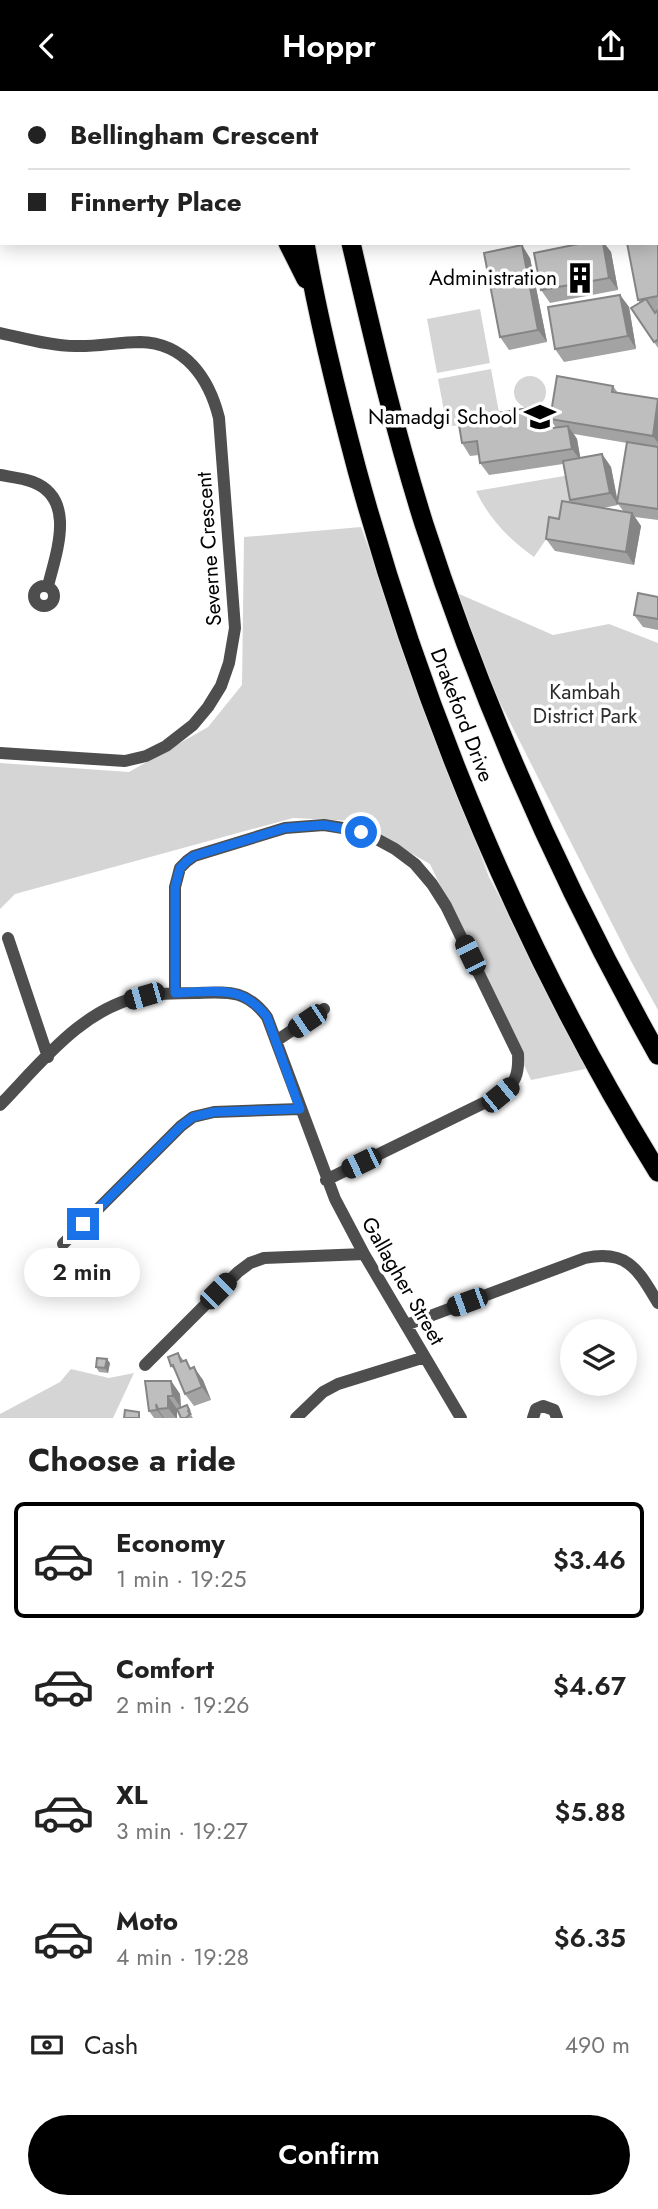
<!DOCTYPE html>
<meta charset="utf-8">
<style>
body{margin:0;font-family:Jost,sans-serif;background:#f2f2f2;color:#222;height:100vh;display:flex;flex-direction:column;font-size:26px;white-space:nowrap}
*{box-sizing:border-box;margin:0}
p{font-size:23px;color:#767676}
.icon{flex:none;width:38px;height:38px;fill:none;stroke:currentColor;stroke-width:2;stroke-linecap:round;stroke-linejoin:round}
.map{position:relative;height:1327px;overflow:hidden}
.panel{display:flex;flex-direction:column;background:#fff;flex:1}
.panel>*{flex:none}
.hud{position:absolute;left:0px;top:0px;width:658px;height:154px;box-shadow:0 4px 18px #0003;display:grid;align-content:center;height:154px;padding:0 28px;background:#fff}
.fabs{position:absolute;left:560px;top:1228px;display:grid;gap:14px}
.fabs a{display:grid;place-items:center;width:77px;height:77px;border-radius:50%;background:#fff;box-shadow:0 4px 18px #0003;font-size:35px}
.end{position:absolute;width:32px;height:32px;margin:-16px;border:9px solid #1a73e8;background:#fff;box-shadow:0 0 0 4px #fff}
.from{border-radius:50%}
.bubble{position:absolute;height:49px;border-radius:24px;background:#fff;box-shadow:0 4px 18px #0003;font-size:23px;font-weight:600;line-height:49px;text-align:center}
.car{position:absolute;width:21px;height:42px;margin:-21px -10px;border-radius:9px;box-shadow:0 0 5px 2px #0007;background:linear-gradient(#222 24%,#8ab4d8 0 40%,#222 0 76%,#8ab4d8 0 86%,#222 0)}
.hud b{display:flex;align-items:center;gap:24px;height:66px;font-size:26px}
.hud b+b{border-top:2px solid #e0e0e0}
.hud i{width:18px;height:18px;background:#222}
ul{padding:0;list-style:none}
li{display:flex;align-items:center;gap:21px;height:116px;margin:0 14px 10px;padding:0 14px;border:4px solid transparent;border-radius:10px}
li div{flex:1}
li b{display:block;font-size:26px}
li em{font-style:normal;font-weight:600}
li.active{border-color:#000}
li>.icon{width:63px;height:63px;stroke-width:1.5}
h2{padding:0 28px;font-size:32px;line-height:84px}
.pay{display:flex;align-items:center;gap:18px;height:77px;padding:0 28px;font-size:26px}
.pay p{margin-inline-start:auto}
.primary-button{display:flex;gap:14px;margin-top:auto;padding:14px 28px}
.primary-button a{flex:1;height:80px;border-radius:42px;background:#000;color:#fff;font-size:28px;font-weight:600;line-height:80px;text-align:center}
header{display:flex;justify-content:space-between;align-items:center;height:91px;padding:0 28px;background:#000;color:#fff;font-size:32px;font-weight:600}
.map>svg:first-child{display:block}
.green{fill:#d5d5d5}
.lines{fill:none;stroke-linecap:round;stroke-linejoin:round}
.highway-casing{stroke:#dbdbdb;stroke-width:21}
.minor{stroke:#4e4e4e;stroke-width:12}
.highway{stroke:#000;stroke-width:19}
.wall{fill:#a3a3a3;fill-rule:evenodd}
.shaded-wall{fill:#858585}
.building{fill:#bebebe;stroke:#858585;stroke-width:2}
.route{stroke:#1a73e8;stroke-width:9}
.labels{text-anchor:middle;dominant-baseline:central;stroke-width:7;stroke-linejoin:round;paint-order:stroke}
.poi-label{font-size:21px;fill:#000;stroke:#fff;text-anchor:end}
.street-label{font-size:21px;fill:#000;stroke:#fff}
.park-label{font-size:21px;fill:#2c2c2c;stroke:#fff}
</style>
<header><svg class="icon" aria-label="back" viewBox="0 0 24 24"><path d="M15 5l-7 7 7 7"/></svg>Hoppr<svg class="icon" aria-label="share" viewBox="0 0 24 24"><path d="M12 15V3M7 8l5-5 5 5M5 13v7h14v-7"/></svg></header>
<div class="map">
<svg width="658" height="1327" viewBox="0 0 658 1327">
<rect width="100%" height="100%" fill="#fff"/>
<path class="green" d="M480,218L490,272L437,282L427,228Z
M491,278L500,327L447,336L438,288Z
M514 301a16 16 0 1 1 32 0a16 16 0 1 1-32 0Z
M570,384L576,420L564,422L534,466C508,447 490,429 476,400Z
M361,436L489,786L590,977L531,989L430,773L354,730L293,727L15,803L0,818V672L129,681L208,636L242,594L244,446Z
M457,502L553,544L609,533L658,552V919L632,872L481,574Z
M71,1278L109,1287L134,1282L113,1327H0V1323L60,1291Z"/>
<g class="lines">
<defs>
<path id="highway" d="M281,0V2
M335,0L336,2
M288,152L306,188
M305,152C318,228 337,304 357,379C424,624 524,865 658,1081
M351,152C373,247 395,341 424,433C484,618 563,795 658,964"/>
</defs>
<use href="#highway" class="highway-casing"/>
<path class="minor" d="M487,0L488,2
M101,2L102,0
M656,38L658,37
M0,44H2
M656,58H658
M0,130L2,129
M0,139H2
M0,242C24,247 50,255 75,255C96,256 118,251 140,251C185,252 209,287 219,327L235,537L229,572L221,595L208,616L193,634L166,655L146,665L125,670L0,662
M0,384C11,386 22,387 33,391C77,408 56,462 48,495
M34 505a10 10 0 1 1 20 0a10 10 0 1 1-20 0Z
M8,847L48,966
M175,902V796L180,777L187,770L194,765L285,737L324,734L349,738L373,746L395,758L415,773L432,793L446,815L518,963C519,983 516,992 500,1004L326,1089
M276,950L324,918
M0,1014C41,972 82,917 143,905C160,902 179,902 196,902C228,901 246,898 267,926L335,1108L364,1163L461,1327
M63,1153L181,1035L193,1026L214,1021L300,1018
M406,1234L585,1167C628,1158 638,1179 658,1212
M145,1274L238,1181L250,1172L264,1167L364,1163
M296,1327L323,1301L338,1293L425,1266
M533,1327L536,1318L543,1315L554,1319L557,1327"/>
<use href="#highway" class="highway"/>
</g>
<path class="wall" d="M610,0H657L658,7H656V2H611Z
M658,132V257L631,217L640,212L638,209Z
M583,152H604L611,161L618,199L550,212L541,199Z
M530,167L547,251L509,259L500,246Z
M620,204L629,216L636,258L564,271L555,258Z
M613,295L618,302L658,308V429L635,426L641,435L634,474L555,460L546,448L559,428L572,412L570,409L563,373L489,384L480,372L479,364L470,365L462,352L550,328ZM551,329L556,337H552ZM574,343L627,352L618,411L611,376L602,363L580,367L577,348ZM618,413L624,421L603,417L618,414Z
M658,506V539L643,536L634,524Z
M178,1262L184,1270L203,1289L211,1309L194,1315L185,1303L177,1282L171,1275Z
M110,1272L108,1282L99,1281L96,1276Z
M171,1290L180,1303L181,1316L187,1314L190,1318L192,1324H191L193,1327H181L177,1318V1327H154L149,1320Z"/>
<path class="shaded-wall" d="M408,0H421L420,2H409Z
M603,152H604L611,161L618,199L609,187Z
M522,154L530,167L547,251L538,239Z
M620,204L629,216L636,258L628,245Z
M658,314V352L653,345Z
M542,315L550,328L554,351L545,338Z
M568,335L577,348L581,370L572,358Z
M602,363L611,376L618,414L610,402Z
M632,422L641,435L634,474L626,461Z
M107,1268L110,1272L108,1282L105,1277Z
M194,1276L203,1289L211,1309L202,1296Z
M171,1290L180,1303L181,1317L173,1305Z
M168,1305L177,1318V1327H176L168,1317Z
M156,1313L158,1318L164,1327H163L157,1319Z"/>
<path class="building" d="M506,0H546V2H507Z
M656,132H658V205L638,209L627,152H656Z
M583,152H603L609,187L541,199L534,162Z
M522,154L538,239L500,246L484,162Z
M620,204L628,245L555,258L548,216Z
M646,208L655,222L658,219V251L657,249L654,251L631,217Z
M557,285L613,295L612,301L658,308L653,345L550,328Z
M542,315L545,338L568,335L572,358L480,372L477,350L462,352L458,328Z
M627,351L658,356V418L617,412Z
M602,363L610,402L570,409L563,370Z
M562,410L632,422L626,461L546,448L549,426L559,428Z
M638,502L658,506V528L634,524Z
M178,1262L181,1271L186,1269L190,1278L194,1276L202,1296L185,1303L173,1274L171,1275L168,1266Z
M97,1267L107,1268L105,1277L96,1276Z
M145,1290H171L173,1305H168V1317L158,1318L156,1313L157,1319L149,1320Z
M187,1314L189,1319L188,1320L190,1323L186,1327H181L177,1318Z
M125,1319L139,1321V1327H124Z"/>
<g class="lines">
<path class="route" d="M83,1133L181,1035L193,1026L214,1021L300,1018L267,926C241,892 213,901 175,902V796L180,777L187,770L194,765L285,737L324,734L361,741"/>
</g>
<defs>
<symbol id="building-bare" viewBox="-9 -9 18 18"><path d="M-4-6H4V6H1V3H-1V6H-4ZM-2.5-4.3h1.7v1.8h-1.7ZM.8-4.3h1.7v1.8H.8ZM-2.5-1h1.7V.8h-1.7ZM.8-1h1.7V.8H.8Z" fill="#000" stroke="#fff" stroke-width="2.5" paint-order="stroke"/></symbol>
<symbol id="school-bare" viewBox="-9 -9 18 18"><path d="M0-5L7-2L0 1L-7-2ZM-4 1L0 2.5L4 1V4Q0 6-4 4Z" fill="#000" stroke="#fff" stroke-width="2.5" paint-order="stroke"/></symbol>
</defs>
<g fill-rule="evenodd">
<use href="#building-bare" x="558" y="165" width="44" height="44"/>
<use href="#school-bare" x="518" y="304" width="44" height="44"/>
</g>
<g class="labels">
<g class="poi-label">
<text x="557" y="187">Administration</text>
<text x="517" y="326">Namadgi School</text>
</g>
<g class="street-label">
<text transform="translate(209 458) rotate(-94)">Severne Crescent</text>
<text transform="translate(462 624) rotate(69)">Drakeford Drive</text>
<text transform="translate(403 1190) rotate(60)">Gallagher Street</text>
</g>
<g class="park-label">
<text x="585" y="601">Kambah<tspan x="585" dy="24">District Park</tspan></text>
</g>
</g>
</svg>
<div class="fabs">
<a><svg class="icon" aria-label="layers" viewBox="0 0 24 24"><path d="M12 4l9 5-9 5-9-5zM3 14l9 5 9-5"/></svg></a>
</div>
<i class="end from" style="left:361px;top:741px"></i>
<i class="end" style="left:83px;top:1133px"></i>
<div class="bubble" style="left:24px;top:1157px;width:116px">2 min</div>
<i class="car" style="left:470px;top:864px;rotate:334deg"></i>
<i class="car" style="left:144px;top:905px;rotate:254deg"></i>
<i class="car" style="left:307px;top:930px;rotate:236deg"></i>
<i class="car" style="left:500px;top:1004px;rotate:51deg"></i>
<i class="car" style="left:361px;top:1072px;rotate:244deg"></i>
<i class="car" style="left:218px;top:1200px;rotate:45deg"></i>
<i class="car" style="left:467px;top:1211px;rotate:250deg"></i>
<div class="hud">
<b><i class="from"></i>Bellingham Crescent</b>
<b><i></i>Finnerty Place</b>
</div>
</div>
<section class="panel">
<h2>Choose a ride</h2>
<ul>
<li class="active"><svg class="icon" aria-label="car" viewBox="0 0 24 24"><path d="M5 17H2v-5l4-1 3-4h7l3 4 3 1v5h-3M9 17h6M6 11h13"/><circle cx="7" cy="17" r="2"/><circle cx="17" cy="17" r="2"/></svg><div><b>Economy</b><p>1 min · 19:25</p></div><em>$3.46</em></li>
<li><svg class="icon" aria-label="car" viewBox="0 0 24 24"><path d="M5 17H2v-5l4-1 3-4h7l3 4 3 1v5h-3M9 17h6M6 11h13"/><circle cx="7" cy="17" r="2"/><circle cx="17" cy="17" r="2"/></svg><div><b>Comfort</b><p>2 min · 19:26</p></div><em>$4.67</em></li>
<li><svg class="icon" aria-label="car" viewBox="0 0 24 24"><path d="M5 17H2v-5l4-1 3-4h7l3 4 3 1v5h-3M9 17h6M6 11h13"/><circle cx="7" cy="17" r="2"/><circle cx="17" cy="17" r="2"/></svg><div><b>XL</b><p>3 min · 19:27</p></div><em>$5.88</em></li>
<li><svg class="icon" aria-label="car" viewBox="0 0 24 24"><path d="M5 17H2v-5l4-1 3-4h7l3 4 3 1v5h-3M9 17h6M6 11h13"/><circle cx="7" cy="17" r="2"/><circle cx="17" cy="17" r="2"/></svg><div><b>Moto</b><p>4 min · 19:28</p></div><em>$6.35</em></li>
</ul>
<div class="pay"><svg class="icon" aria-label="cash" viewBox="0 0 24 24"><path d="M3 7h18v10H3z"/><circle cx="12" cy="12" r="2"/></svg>Cash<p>490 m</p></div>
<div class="primary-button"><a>Confirm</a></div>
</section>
